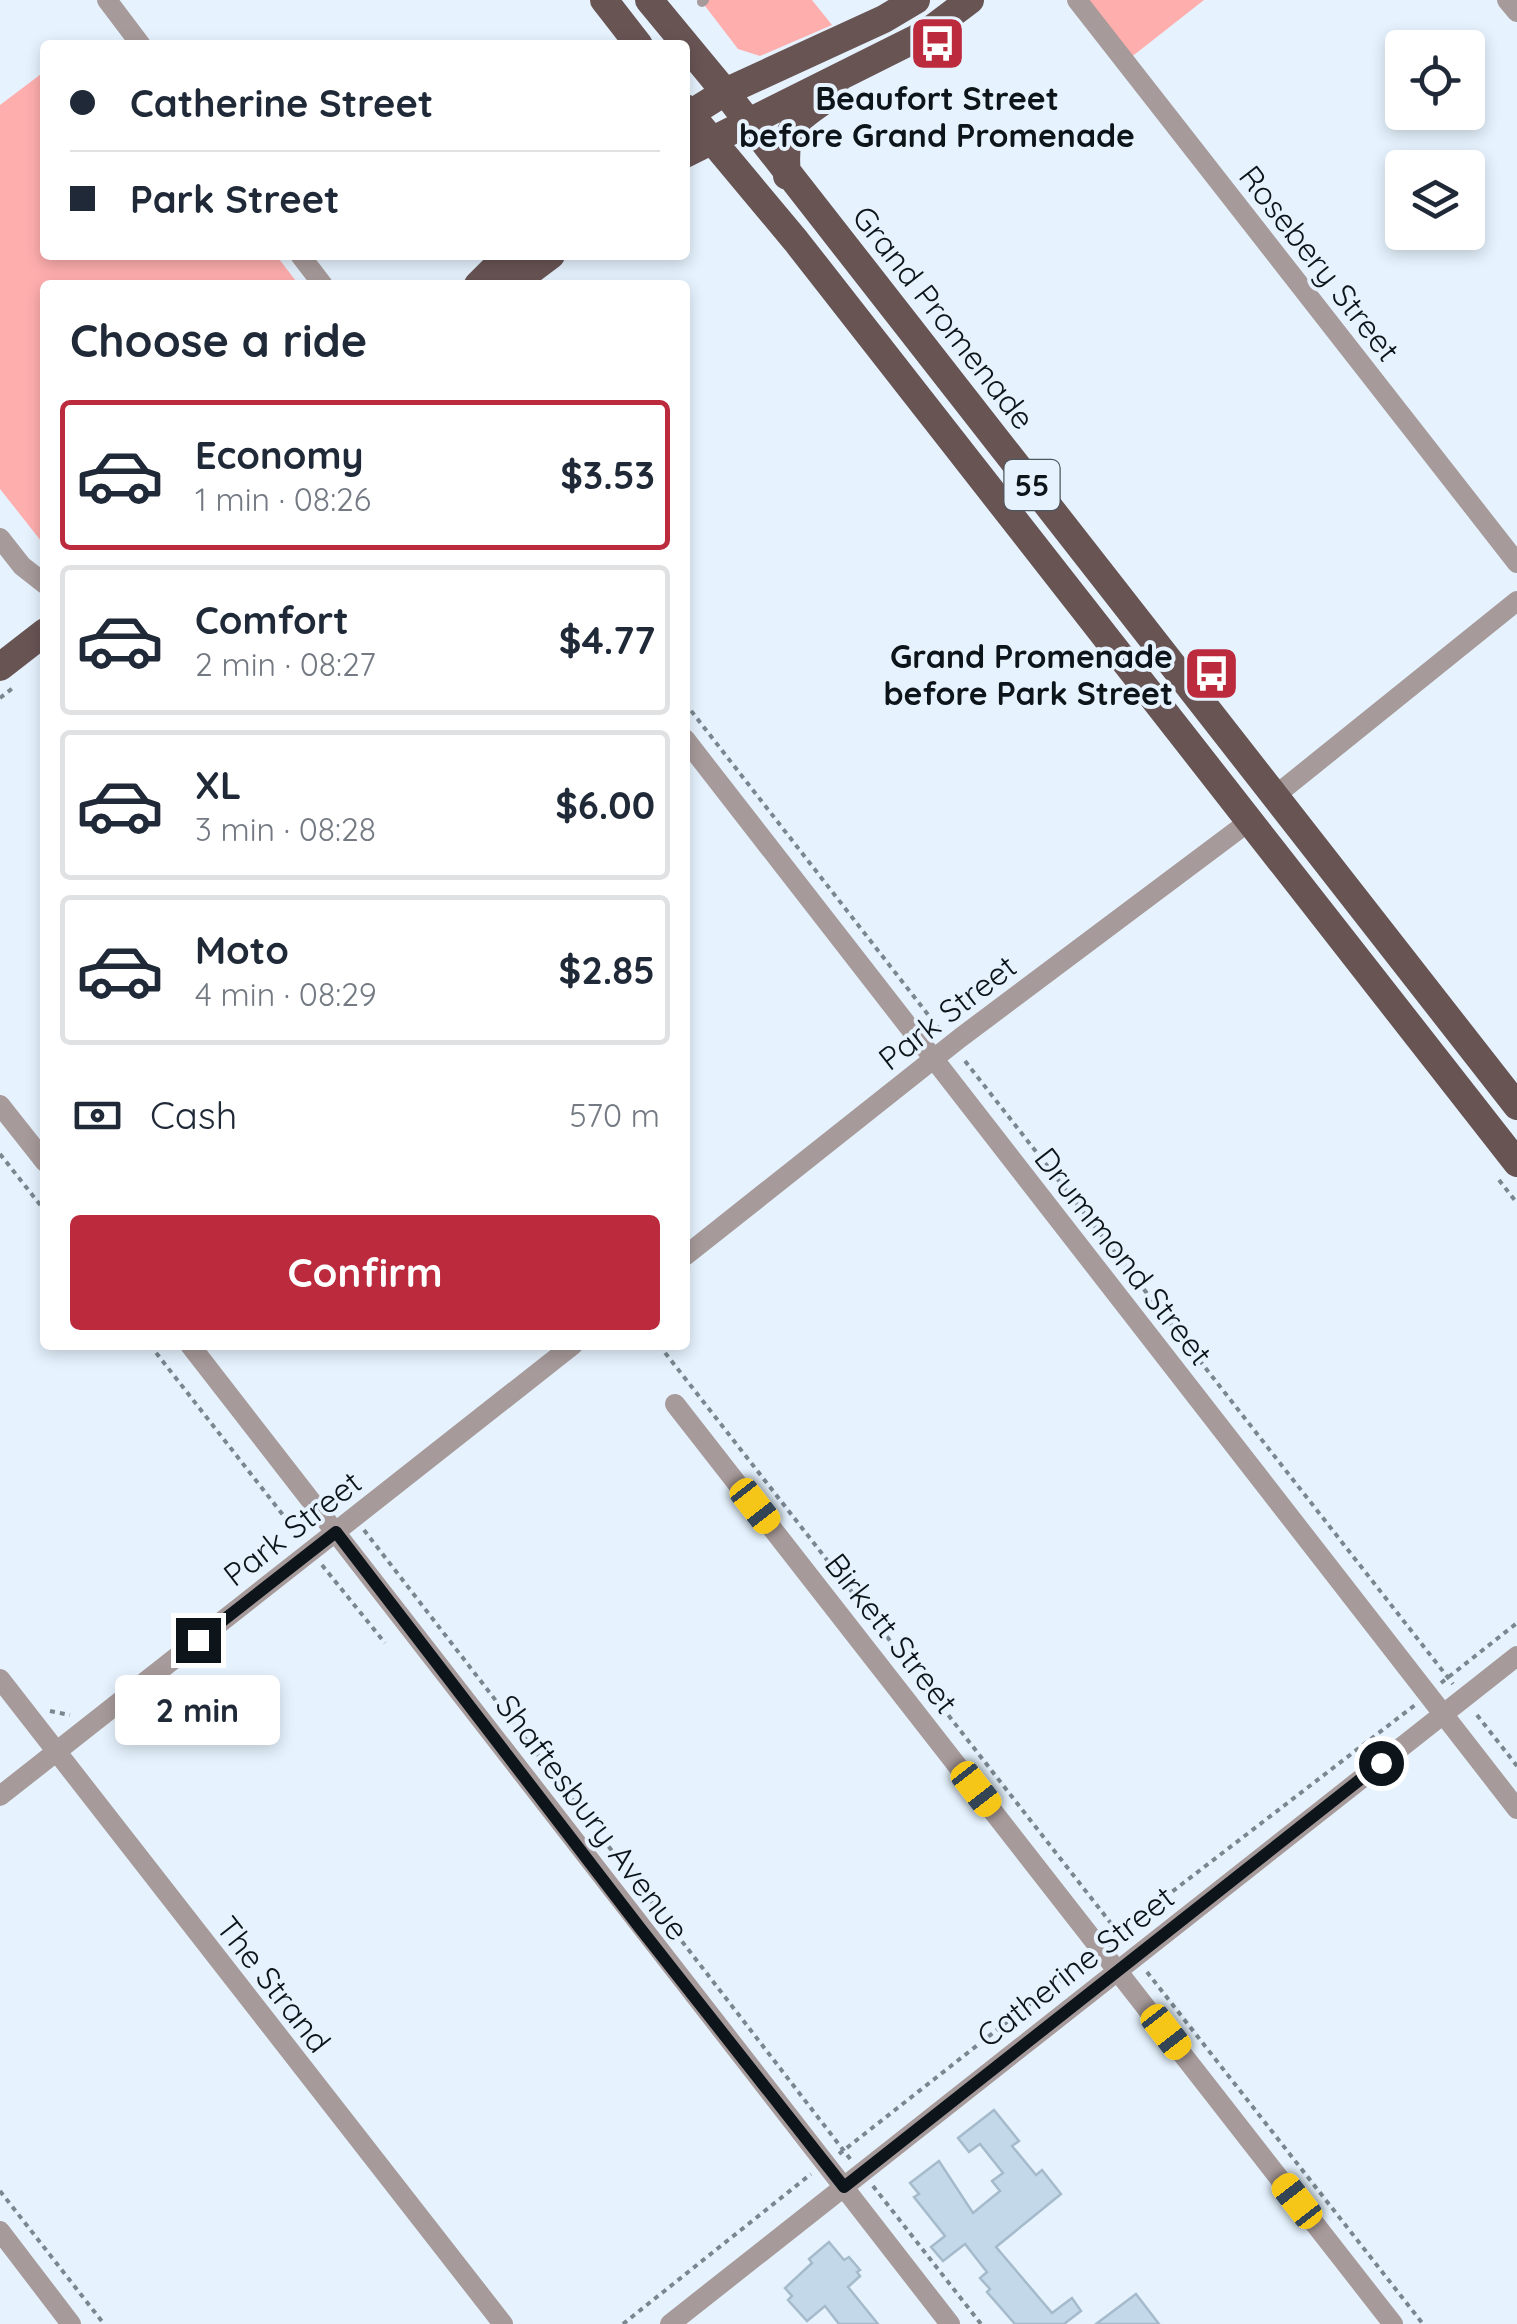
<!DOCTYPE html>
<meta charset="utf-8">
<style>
body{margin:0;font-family:Quicksand,sans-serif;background:#f2f2f3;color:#1f2937;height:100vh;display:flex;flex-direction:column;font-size:38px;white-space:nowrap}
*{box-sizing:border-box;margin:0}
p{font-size:32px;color:#747a83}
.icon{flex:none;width:55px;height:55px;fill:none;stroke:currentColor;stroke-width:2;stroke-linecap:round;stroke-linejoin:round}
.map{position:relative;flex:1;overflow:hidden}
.details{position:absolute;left:40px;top:280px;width:650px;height:1070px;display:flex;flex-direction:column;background:#fff;border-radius:10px;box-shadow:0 5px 15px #0003}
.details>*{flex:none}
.guide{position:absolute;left:40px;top:40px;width:650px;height:220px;border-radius:10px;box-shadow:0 5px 15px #0003;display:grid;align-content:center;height:220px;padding:0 30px;background:#fff}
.buttons{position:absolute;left:1385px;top:30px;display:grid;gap:20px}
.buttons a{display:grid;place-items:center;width:100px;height:100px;border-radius:10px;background:#fff;box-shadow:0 5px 15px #0003;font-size:50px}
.end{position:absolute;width:45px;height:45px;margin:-22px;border:12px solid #0d141a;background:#fff;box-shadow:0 0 0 5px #fff}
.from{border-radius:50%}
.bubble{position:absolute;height:70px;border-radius:10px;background:#fff;box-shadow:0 5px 15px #0003;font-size:32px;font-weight:700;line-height:70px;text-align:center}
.car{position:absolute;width:30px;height:60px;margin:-30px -15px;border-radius:12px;box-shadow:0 0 8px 2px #0007;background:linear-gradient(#f5c518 24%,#345 0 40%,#f5c518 0 76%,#345 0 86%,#f5c518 0)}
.guide b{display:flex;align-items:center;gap:35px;height:95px;font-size:38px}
.guide b+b{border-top:2px solid #e0e1e3}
.guide i{width:25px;height:25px;background:#1f2937}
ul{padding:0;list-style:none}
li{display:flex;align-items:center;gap:30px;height:150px;margin:0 20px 15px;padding:0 10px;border:5px solid #e0e1e3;border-radius:10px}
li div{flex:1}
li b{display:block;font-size:38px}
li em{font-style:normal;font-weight:700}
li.on{border-color:#bb2a3d}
li>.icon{width:90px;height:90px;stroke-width:1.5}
h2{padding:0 30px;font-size:45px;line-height:120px}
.pay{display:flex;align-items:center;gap:25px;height:110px;padding:0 30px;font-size:38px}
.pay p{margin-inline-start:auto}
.action{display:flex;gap:20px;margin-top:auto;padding:20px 30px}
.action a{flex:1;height:115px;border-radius:10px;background:#bb2a3d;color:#fff;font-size:40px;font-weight:700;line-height:115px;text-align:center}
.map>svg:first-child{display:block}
.green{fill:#ffaeae}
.building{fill:#c3d9ea;stroke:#a5bacb;stroke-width:2.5}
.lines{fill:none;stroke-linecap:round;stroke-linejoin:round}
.path{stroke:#7b868e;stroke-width:4;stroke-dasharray:5 5;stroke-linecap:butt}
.service{stroke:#a79a9a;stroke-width:10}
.minor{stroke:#a79a9a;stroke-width:20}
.primary{stroke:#695454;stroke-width:28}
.route{stroke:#0d141a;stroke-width:12}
.labels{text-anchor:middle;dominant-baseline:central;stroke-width:8;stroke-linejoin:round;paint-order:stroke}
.shield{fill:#e6f3fe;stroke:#4e575e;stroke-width:2.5}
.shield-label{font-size:30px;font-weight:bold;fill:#0d141a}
.poi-label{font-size:32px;font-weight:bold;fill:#0d141a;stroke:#e6f3fe}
.street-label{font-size:32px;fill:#0d141a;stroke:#e6f3fe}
</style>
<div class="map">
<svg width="1517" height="2324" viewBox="0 0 1517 2324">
<rect width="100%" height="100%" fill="#e6f3fe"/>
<path class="green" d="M704,0H812L832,25L760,56L738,49L702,2Z
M1077,0H1204L1125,62Z
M45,71V255H276L299,285H45V546L0,489V105Z"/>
<path class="building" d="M994,2110L1019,2141L1012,2146L1036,2175L1042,2170L1061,2194L996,2247L1052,2313L1072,2298L1081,2311L1064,2324H1015L987,2292L990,2289L980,2278L987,2272L965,2244L943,2261L931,2247L945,2236L914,2197L919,2194L910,2183L939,2161L973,2213L1000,2191L992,2181L1003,2173L980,2144L969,2152L958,2138Z
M829,2242L844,2260L849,2257L860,2270L857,2272L860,2276L848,2287L878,2324H839L825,2306L807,2321L788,2300L792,2296L785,2288L812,2263L809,2259Z
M1136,2294L1159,2324H1096Z"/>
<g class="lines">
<path class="path" d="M0,698L14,687
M685,703L940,1030
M965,1061L1453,1684
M0,1154L45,1211
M1499,1180L1517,1203
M150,1345L301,1538
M659,1345L1124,1940
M364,1530L851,2160
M322,1565L385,1643
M1441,1683L1517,1623
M50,1711L70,1715
M1477,1715L1517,1766
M1117,1934L1415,1705
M1147,1972L1423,2324
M839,2154L1087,1959
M873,2186L981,2324
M0,2191L104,2324
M623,2324L811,2174"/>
<path class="service" d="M702,2L704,0"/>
<path class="minor" d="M107,0L141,45
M1077,0L1517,563
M1507,0L1517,12
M300,255L323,285
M0,538L22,566L45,584
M685,739L1517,1809
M1276,795L1517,601
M0,1105L45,1162
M685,1256L960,1038L1251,820
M190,1345L950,2324
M675,1404L1393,2324
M0,1679L503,2324
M0,1796L573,1345
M0,2231L71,2324
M670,2324L1517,1656"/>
<path class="primary" d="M604,0L639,45
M649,0L725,92L1517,1106
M685,108L796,241L1517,1163
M685,117L725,92L884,19L916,0
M685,154L925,34L970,0
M787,176C782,125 796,120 835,93
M478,285L508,255
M511,285L551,255
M0,667L45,632"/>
</g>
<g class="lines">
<path class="route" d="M198,1640L336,1532L640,1928L844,2187L1381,1763"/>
</g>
<defs>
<symbol id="bus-square" viewBox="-11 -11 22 22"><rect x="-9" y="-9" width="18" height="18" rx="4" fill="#bb2a3d" stroke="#e6f3fe"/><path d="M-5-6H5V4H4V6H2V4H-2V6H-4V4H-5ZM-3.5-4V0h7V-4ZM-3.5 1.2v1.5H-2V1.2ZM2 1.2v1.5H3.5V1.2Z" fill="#fff"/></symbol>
</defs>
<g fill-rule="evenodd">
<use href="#bus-square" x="906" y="12" width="63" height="63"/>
<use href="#bus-square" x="1180" y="642" width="63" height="63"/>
</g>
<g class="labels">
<rect class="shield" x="1004.5" y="460" width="55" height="50" rx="8"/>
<g class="shield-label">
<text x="1032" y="485">55</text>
</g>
<g class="poi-label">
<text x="937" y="98">Beaufort Street<tspan x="937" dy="37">before Grand Promenade</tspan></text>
<text x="1173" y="656" text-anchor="end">Grand Promenade<tspan x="1173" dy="37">before Park Street</tspan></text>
</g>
<g class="street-label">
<text transform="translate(1320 263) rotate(52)">Rosebery Street</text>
<text transform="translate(944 317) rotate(52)">Grand Promenade</text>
<text transform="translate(947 1012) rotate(-38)">Park Street</text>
<text transform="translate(1124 1256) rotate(52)">Drummond Street</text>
<text transform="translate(292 1528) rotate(-38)">Park Street</text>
<text transform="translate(892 1633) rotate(52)">Birkett Street</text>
<text transform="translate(593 1817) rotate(53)">Shaftesbury Avenue</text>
<text transform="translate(1075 1966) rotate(-38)">Catherine Street</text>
<text transform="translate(274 1984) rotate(52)">The Strand</text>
</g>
</g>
</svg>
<div class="buttons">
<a><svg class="icon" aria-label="locate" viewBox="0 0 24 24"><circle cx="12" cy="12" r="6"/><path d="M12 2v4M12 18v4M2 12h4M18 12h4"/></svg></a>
<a><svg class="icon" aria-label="layers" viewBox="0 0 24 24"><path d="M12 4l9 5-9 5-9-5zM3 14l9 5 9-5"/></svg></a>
</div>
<i class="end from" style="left:1381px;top:1763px"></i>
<i class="end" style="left:198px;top:1640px"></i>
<div class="bubble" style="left:115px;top:1675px;width:165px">2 min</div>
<i class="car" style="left:755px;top:1506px;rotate:142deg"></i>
<i class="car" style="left:976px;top:1789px;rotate:142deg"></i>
<i class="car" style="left:1166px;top:2032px;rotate:142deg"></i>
<i class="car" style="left:1297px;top:2201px;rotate:322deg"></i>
<div class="guide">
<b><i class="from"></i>Catherine Street</b>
<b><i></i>Park Street</b>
</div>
<section class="details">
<h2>Choose a ride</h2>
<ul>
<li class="on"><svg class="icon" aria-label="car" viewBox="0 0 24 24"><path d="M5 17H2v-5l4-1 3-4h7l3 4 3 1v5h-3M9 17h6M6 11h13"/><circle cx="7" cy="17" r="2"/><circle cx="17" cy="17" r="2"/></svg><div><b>Economy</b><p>1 min · 08:26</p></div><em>$3.53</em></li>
<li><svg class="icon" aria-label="car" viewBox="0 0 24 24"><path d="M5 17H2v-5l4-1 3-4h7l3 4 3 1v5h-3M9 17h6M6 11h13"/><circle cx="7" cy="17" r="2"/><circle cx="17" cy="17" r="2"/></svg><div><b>Comfort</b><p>2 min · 08:27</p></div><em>$4.77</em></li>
<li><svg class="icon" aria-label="car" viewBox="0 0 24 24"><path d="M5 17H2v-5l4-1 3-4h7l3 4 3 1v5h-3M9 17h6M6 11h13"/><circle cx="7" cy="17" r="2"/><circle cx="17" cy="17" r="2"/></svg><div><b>XL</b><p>3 min · 08:28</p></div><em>$6.00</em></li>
<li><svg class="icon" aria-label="car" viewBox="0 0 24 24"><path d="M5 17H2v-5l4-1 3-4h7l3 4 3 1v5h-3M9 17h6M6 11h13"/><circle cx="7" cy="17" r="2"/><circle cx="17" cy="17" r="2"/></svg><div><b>Moto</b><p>4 min · 08:29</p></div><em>$2.85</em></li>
</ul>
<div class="pay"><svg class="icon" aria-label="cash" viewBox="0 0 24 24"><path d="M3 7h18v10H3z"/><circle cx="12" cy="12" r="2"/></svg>Cash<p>570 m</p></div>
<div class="action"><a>Confirm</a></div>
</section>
</div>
